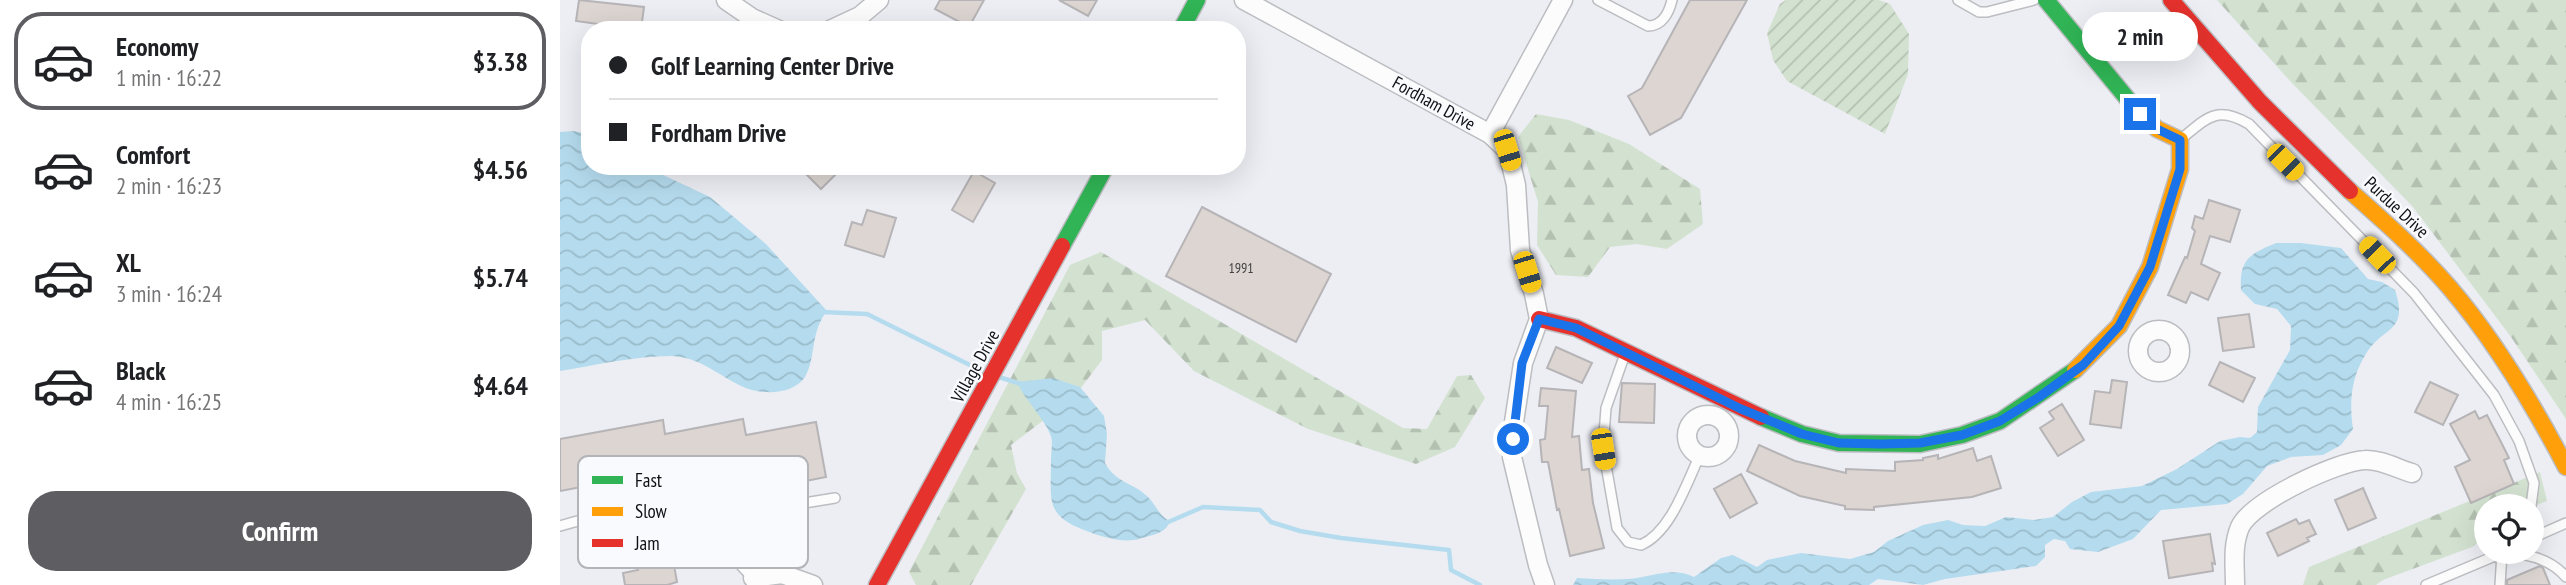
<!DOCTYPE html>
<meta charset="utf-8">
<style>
body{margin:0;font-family:"PT Sans Narrow",sans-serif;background:#f6f6f6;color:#202124;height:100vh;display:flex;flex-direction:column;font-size:26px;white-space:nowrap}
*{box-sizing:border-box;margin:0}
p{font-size:23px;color:#757577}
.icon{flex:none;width:38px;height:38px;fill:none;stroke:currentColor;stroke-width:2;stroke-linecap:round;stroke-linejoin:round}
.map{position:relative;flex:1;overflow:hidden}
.panel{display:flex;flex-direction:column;background:#fff;width:560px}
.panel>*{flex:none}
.hud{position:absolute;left:21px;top:21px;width:665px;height:154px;border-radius:28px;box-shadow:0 7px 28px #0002;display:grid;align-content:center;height:154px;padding:0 28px;background:#fff}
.buttons{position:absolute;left:1914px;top:494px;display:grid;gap:14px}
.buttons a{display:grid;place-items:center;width:70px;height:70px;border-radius:50%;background:#fff;box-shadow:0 7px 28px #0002;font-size:35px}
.end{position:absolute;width:32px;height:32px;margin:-16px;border:9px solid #1a73e8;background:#fff;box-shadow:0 0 0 4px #fff}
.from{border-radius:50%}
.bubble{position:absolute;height:49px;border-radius:24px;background:#fff;box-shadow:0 7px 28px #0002;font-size:23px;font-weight:700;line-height:49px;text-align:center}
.car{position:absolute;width:21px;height:42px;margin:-21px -10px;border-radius:9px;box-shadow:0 0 5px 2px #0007;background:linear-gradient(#f5c518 24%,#345 0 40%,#f5c518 0 76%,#345 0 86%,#f5c518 0)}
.hud b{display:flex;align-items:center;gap:24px;height:66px;font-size:26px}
.hud b+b{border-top:2px solid #e0e0e0}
.hud i{width:18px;height:18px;background:#202124}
ul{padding:12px 0 0;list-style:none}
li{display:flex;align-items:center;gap:21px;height:98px;margin:0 14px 10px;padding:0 14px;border:4px solid transparent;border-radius:28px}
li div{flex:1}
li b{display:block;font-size:26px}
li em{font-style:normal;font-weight:700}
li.active{border-color:#5d5d62}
li>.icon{width:63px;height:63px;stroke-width:1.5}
.primary-button{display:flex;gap:14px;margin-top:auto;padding:14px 28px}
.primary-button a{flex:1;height:80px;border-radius:28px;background:#5d5d62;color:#fff;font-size:28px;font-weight:700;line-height:80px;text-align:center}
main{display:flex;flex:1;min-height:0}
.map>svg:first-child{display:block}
.forest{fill:url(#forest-firs)}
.garden{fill:url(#garden-furrows)}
.water{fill:url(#water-waves)}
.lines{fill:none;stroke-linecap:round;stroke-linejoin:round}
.stream{stroke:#b5dcee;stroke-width:4.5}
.building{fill:#dcd5d1;stroke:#b6b4b6;stroke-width:2}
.lane-casing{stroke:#bcbdc1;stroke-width:12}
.street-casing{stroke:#bcbdc1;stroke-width:21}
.fast-casing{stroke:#bcbdc1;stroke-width:19}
.slow-casing{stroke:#bcbdc1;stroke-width:19}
.jam-casing{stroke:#bcbdc1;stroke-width:19}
.lane{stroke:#fcfcfd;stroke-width:9}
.street{stroke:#fcfcfd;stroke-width:18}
.fast{stroke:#30b455;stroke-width:16}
.slow{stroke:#ff9f0a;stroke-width:16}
.jam{stroke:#e5322d;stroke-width:16}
.route{stroke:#1a73e8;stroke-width:9}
.labels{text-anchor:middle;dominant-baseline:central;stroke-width:5;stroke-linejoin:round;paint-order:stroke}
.number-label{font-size:14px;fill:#424042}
.street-label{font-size:18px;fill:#0f0f13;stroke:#f9fafe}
.key{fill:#f9fafe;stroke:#b3b4b8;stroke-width:2}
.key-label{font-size:19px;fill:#0f0f13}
</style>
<main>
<section class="panel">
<ul>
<li class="active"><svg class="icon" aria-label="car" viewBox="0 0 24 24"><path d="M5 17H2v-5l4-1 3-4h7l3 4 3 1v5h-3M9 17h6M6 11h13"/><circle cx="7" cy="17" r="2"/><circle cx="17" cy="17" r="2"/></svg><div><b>Economy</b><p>1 min · 16:22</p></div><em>$3.38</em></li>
<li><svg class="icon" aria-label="car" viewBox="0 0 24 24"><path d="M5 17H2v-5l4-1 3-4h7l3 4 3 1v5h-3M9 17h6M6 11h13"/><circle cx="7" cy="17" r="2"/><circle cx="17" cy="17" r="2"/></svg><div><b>Comfort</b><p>2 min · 16:23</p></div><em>$4.56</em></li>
<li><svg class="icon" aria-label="car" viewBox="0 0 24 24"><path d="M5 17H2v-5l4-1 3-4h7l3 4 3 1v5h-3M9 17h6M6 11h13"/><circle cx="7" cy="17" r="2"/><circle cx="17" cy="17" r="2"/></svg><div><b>XL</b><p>3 min · 16:24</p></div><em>$5.74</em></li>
<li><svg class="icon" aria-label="car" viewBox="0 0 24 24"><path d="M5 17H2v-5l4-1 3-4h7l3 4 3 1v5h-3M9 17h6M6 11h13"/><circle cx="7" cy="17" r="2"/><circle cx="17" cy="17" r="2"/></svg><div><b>Black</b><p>4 min · 16:25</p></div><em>$4.64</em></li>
</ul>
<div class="primary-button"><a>Confirm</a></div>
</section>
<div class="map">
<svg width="2006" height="585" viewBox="0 0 2006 585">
<defs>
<pattern id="forest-firs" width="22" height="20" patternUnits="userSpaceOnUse" patternTransform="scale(1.75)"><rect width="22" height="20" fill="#d3e2d0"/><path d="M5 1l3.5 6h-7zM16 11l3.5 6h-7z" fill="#b4c1b2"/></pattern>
<pattern id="garden-furrows" width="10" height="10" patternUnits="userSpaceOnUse" patternTransform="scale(1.75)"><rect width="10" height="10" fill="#d3e2d0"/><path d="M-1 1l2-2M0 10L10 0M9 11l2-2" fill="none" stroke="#b4c1b2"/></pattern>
<pattern id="water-waves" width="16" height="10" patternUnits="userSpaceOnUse" patternTransform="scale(1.75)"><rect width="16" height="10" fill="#b5dcee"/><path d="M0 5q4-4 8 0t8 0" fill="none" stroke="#9abccb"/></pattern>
</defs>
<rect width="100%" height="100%" fill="#edeef4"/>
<path class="forest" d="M1657,0H2006V419L1951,337L1853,207L1730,81Z
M976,114L1009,120L1069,144L1140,189L1143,224L1107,249L1077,244L1050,247L1028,277L996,275L977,245L978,202L958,137Z
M541,252L843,428L867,429L897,376L911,375L925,398L895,447L856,464L748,429L634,371L585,320L542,331V360L514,397L451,445L457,473L466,489L411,585H356L349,572L510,265Z
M1980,472L1987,501L1972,507L1927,506V536L1912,547L1823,580L1816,585H1743L1749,567Z"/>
<path class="garden" d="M1226,0H1319L1330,4L1349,34L1348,74L1325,134L1227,81L1213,60L1207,33L1220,4Z"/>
<path class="water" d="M13,131L30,134V166H84L150,197L206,244L267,311C250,332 256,359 245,377C232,396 200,395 181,386C158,375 139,357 112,356C75,356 36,365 0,371V132Z
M1716,243H1741L1781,248L1808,279L1822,282L1835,290C1849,332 1824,326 1807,352C1791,377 1789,401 1793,429L1781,445L1763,455L1731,457L1707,466L1683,494L1667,504L1601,510L1573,539L1538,552L1510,549L1505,541L1494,539L1485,545V557L1476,566L1385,579L1363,585L1318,579L1309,585H1013L1017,578C1034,579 1051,580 1068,579C1092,577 1112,566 1134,577L1161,558L1173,555L1197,567L1207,560L1241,553L1290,559L1314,552L1328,541L1363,525L1388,520L1403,525L1425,526L1446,517L1474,520L1493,517L1512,502L1531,492L1582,486L1617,469L1660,441L1680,437L1690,438L1697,432L1698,407L1730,350L1731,326L1717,309L1695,304L1681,290C1679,260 1689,254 1716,243Z
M493,378L520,387L544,416L547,434L545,463C557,484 573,482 588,497C596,505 600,517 610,521C606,534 591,535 579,539C564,543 546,538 532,533C484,516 491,504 491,458C491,452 493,443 491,437C488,423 464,399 457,382Z"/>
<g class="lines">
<path class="stream" d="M261,312L307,314L424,372
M439,377L461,384
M606,523L643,507L700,510L711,522L740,531L781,538L889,550L891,570L920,585"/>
</g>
<path class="building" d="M19,0L84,7L81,30L16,21Z
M380,0H424L409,27L375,9Z
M499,0H537L528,16Z
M1130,0H1187L1121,118L1090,135L1068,96L1082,88Z
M238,166H284L261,189Z
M414,171L435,183L413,222L392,210Z
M1649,200L1680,210L1670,242L1650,236L1641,264L1660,273L1648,300L1631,292L1626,303L1608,295L1625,257L1627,258L1635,231L1632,228L1635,216L1643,219Z
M642,207L771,274L736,342L606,276Z
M307,210L336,218L324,257L285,245L292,222L302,225Z
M1689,314L1694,347L1663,351L1658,318Z
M996,347L1032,363L1022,383L987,368Z
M1660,362L1695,378L1683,402L1649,385Z
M1552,380L1567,382L1561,428L1530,424L1535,391L1550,393Z
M1870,382L1898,395L1883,425L1855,412Z
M1062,383L1095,384L1094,423L1059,422Z
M981,388L1016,391L1012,437L1019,436L1022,470L1029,469L1033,503L1044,548L1010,556L999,509L997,510L988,462H982L980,440L985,439L988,406H979Z
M1502,404L1524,440L1498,456L1480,428L1494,419L1489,412Z
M1915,411L1919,419L1927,415L1942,444L1949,458L1944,460L1954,484L1911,503L1895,467L1910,460L1890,424Z
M183,419L186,435L256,422L266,477L190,492L187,477L121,489L118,469L0,491V439L103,420L105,434Z
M1199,445L1235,461L1286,473V469L1335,471V462L1363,460V458L1378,455V459L1413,448L1417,461L1431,456L1441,488L1412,497L1314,507V510L1285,509V506L1240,496L1187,471Z
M1181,474L1197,503L1170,518L1154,489Z
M1803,488L1816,518L1788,530L1775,500Z
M1736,519L1739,524L1749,520L1756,534L1747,538L1749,541L1718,556L1707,533Z
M1650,534L1655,564L1652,563L1653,571L1609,578L1603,541Z
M104,557L105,566L114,565L117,582L107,585H65L63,573L78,570L76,561Z
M1980,566L1983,568L1990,585H1947V580Z"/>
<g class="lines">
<defs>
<path id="lane" d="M1038,0L1088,26C1102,26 1109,13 1112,0
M1398,0L1419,12H1427L1474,0
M1621,139C1647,118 1656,105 1689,124L1854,293L1934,395L1959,441L1974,483L1971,506
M1065,354L1046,408L1043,448L1057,528L1068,542L1081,545C1111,532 1126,484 1140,455
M0,526C36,515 93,502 128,520C153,533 174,559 193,578
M152,538L174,511L187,503L209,501L226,506L275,498
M1972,538L2006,523
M1942,553C1966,553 1990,558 2006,577
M1866,585L1942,553L1940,585"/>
<path id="street" d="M166,0L192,18L219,30
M684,0L930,134L947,150L951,164L956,185L960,250L974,294L979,319L963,363L954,422L952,457L978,565L985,585
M270,30L300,16L319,0
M930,134L1003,0
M1578 351a21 21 0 1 1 42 0a21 21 0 1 1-42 0Z
M1127 436a21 21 0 1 1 42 0a21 21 0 1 1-42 0Z
M193,578L222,574L253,585
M1675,585C1675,565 1672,546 1680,527C1692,501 1778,461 1805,460C1820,459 1838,469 1852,473"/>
<path id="fast" d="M1486,0L1575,108
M621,30L637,0
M502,246L546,166
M1201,417L1242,434L1279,443L1360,444L1402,435L1440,421L1515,370"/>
<path id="slow" d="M1790,191C1825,222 1860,253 1890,288C1936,342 1973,404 2006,467
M1515,370L1559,326L1590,267L1620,169V140L1597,129L1575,108"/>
<path id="jam" d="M1611,0L1700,102L1790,191
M979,319L1016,328L1201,417
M317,585L502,246"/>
</defs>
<use href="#lane" class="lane-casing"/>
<use href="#street" class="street-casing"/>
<use href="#fast" class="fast-casing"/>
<use href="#slow" class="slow-casing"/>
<use href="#jam" class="jam-casing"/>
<use href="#lane" class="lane"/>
<use href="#street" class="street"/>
<use href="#fast" class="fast"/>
<use href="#slow" class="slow"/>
<use href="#jam" class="jam"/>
</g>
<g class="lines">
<path class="route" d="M953,439L962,363L979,319L1016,328L1181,409L1242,434L1279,443L1321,444L1360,443L1402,435L1440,421L1479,397L1523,365L1559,326L1590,267L1620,169V140L1597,129L1580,114"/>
</g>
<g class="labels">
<g class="number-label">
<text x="681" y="268">1991</text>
</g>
<g class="street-label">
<text transform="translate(874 103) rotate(29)">Fordham Drive</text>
<text transform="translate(1837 207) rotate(43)">Purdue Drive</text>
<text transform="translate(415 366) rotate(-61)">Village Drive</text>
</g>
</g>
<rect x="18" y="456" width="230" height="112" rx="10" class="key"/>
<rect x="32" y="476" width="31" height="8" fill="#30b455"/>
<rect x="32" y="507" width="31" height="9" fill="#ff9f0a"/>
<rect x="32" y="539" width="31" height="8" fill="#e5322d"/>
<g class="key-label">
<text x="75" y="487">Fast</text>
<text x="75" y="518">Slow</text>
<text x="75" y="550">Jam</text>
</g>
</svg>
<div class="buttons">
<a><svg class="icon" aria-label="locate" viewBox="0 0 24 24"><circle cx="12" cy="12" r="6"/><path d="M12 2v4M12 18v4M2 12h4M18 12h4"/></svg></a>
</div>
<i class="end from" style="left:953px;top:439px"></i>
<i class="end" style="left:1580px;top:114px"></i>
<div class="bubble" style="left:1522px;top:12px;width:116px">2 min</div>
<i class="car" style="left:947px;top:150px;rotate:163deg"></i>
<i class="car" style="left:1725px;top:162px;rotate:135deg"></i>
<i class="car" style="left:1817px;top:255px;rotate:316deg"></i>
<i class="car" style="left:967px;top:272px;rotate:163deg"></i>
<i class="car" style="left:1043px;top:449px;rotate:171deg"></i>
<div class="hud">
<b><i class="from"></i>Golf Learning Center Drive</b>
<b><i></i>Fordham Drive</b>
</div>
</div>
</main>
